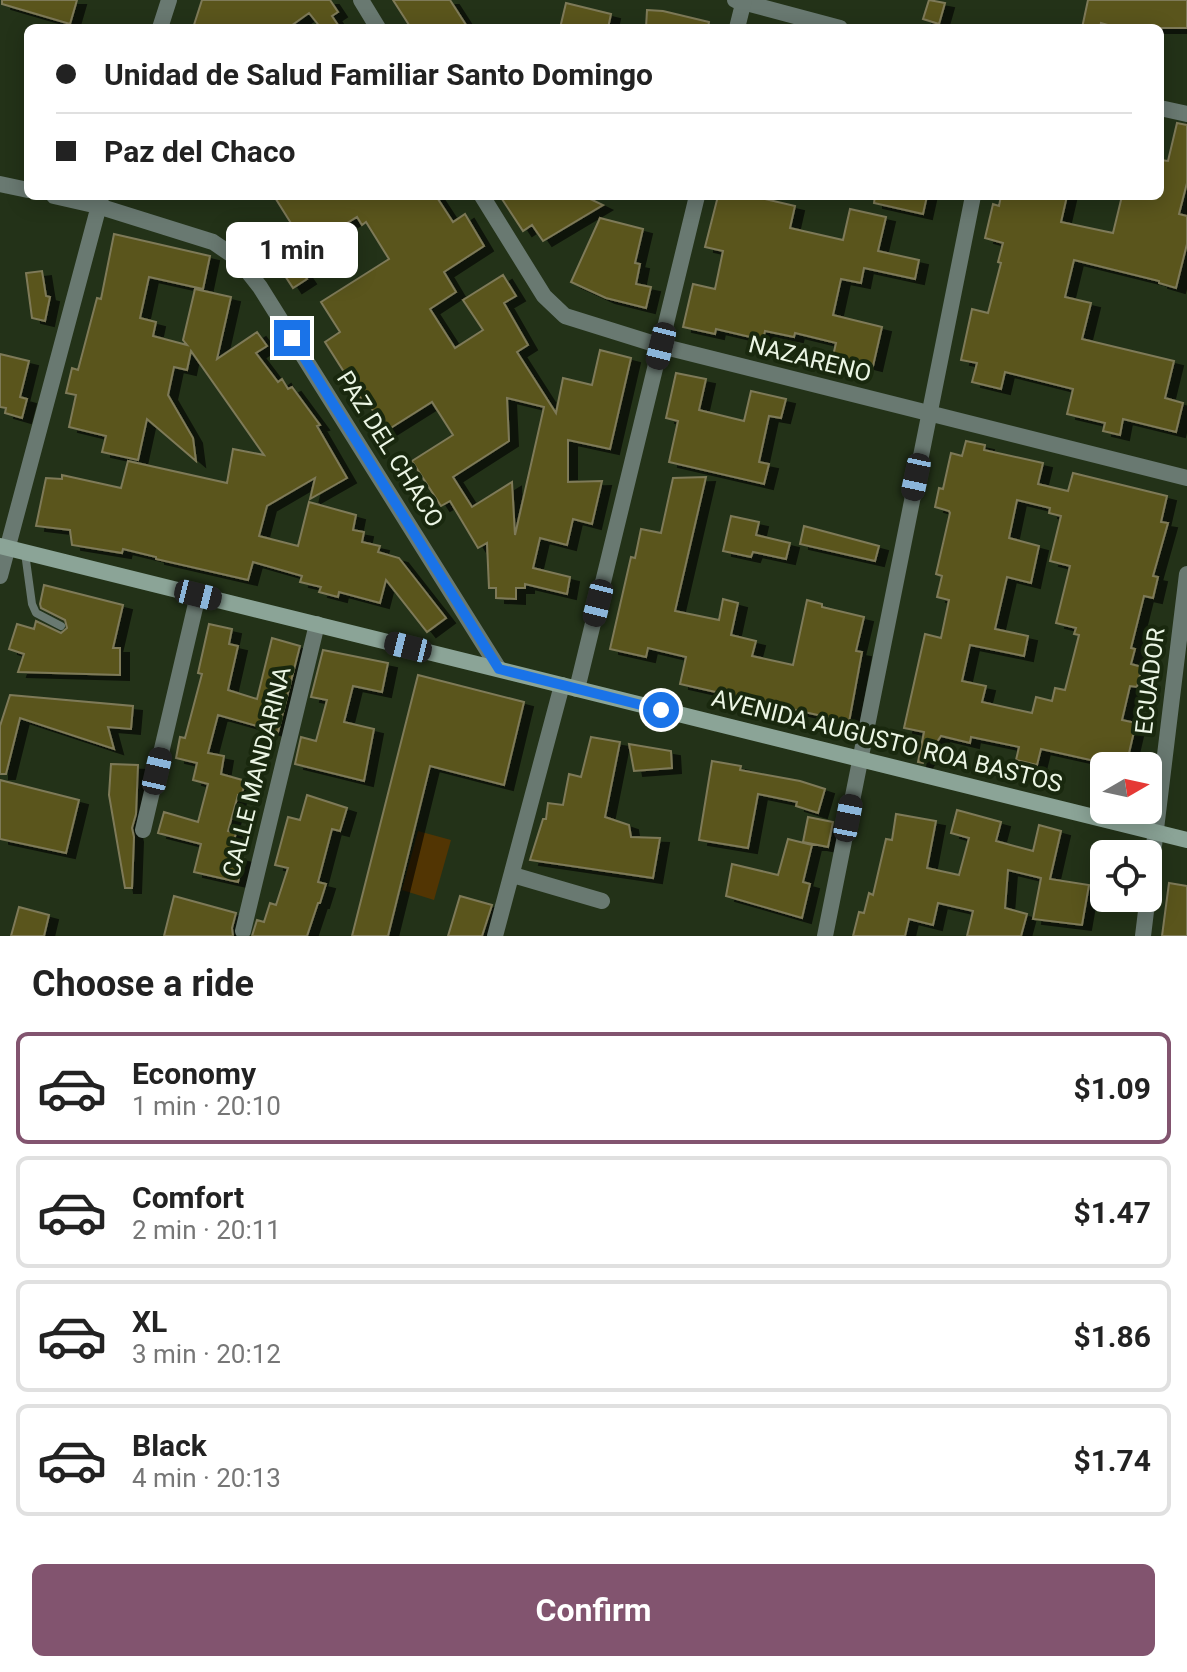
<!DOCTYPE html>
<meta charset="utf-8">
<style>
body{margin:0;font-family:Roboto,sans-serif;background:#f2f2f2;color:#222;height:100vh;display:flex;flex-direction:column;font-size:30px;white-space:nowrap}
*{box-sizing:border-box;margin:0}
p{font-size:26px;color:#767676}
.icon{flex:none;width:44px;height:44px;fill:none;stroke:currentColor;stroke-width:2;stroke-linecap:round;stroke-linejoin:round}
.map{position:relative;height:936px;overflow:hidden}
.drawer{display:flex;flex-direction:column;background:#fff;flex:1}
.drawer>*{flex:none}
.banner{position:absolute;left:24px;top:24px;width:1140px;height:176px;border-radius:12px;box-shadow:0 4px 20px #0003;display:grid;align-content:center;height:176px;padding:0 32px;background:#fff}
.needle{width:52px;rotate:81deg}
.tools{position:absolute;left:1090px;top:752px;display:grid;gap:16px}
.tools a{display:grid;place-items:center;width:72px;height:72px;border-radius:12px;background:#fff;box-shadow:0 4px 20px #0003;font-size:40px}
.end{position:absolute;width:36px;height:36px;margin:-18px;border:10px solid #1a73e8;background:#fff;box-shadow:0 0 0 4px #fff}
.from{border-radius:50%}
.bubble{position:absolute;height:56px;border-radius:12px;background:#fff;box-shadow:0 4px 20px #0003;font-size:26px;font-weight:700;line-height:56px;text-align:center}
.car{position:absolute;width:24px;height:48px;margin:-24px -12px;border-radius:10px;box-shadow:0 0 6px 2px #0007;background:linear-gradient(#222 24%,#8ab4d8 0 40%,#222 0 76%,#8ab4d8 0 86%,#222 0)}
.banner b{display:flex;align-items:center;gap:28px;height:76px;font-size:30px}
.banner b+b{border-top:2px solid #e0e0e0}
.banner i{width:20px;height:20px;background:#222}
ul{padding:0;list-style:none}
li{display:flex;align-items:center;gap:24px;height:112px;margin:0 16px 12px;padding:0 16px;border:4px solid #e0e0e0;border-radius:12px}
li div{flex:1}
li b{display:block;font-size:30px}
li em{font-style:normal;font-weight:700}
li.active{border-color:#82546f}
li>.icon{width:72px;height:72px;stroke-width:1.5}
h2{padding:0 32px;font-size:36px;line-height:96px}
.button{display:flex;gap:16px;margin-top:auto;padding:16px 32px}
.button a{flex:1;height:92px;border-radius:12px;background:#82546f;color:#fff;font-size:32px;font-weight:700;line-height:92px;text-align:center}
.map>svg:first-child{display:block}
.green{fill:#523503}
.building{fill:#5a541e;stroke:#7e7a58;stroke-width:2;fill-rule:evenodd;filter:url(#shadow)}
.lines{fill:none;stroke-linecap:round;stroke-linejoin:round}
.service{stroke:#697971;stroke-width:8}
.minor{stroke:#697971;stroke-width:16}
.tertiary{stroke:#697971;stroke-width:16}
.secondary{stroke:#8ba497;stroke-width:16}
.route{stroke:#1a73e8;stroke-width:10}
.labels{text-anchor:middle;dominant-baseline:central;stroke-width:8;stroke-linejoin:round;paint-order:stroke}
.street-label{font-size:24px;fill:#ebf5e4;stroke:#19280e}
</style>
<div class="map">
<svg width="1187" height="936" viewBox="0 0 1187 936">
<defs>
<filter id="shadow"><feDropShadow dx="9" dy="5" stdDeviation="0" flood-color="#0009"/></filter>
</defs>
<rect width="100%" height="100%" fill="#233218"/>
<path class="green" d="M418,831L451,840L434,900L402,890Z"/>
<path class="building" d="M2,0H77L70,24L2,4Z
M202,0H330L338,12L332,16L340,28H321L309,13L288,28H193Z
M393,0H450L468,28H411Z
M929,0L945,3L939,24L923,19Z
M1088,0H1187V28H1118L1101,23L1100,28H1082Z
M566,3L611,14L608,28H560Z
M647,10L663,11L709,22L708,28H646Z
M1177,123L1187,125V183L1179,214L1187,216V244L1176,288L1159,283V281L1074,260L1065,297L1091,303L1082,339L1174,361L1165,398L1183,403L1176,432L1123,419L1120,435L1103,431L1105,423L1067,414L1073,389L1005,372L1001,389L972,382L977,363L961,360L972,309L988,313L1001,263L998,262L1003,243L985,238L993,204L999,206L1001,196H1067L1061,222L1113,233L1122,196H1160V160L1168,161Z
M274,196H436L453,222L465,214L484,246L444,272L456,292L430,309L455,348L483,330L463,300L503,275L516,296L504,303L528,345L517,352L556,413L563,378L592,385L600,350L631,358L610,449L568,440V482L602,481L592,524L573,519L567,545L540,538L533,568L570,577L567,594L525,584V588H516V599L496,598V588H489L487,543L478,548L450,501L441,506L412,461L453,435L432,402L386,431L368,403L365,405L325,342L340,332L321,302L389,259L366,222L362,225L357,217L320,240L330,255L303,273L307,279L293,288L276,262L304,244ZM507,398L544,407L515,535L512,482L472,507L453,477L509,441Z
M500,196H584L603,205L543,241L532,225L523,231Z
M718,196H752L795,206L790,228L843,240L850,209L886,217L878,251L919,260L915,279L864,268L861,283L841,279L833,315L882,327L873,366L833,356L836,343L795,333L794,337L765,331L763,340L716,329L715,334L683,327L693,284L715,289L723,251L705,247Z
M875,196H927L923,214L874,203Z
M600,218L643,229L635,263L640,264L636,284L651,287L646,308L606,298L571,282Z
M114,234L210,256L203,289L149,277L140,318L156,322L153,336L187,345L183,340L195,289L231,297L217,359L257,332L267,346L256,353L278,382L282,379L288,389L292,387L320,425L317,426L347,478L310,499L315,478L267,506L259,536L298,546L309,502L356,515L353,530L364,532L362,542L380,546L378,552L399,558L446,618L427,632L386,580L380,603L339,592L338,597L319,592L321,587L300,582L302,576L253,562L248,580L156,559V557L123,549L122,553L72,545L70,530L36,526L46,478L62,479V475L121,488L128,461L227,483L233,449L264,455L191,351L187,370L174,367L168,395L193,438L196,461L147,419L138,460L102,452L106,436L69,427L76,395L66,393L72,368L78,370L97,298L101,299Z
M42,271L46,296L50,297L45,321L32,318L26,273Z
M0,354L29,361L20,397L27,399L22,418L5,413L6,408L0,407Z
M676,373L706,379L699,410L744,421L751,391L786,399L781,418L769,416L759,462L769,464L764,484L669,462L678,421L666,418Z
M966,441L985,445L984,450L1043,463L1038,484L1068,491L1073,473L1167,496L1161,522L1168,523L1153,576L1158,577L1153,598L1144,596L1131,648L1135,649L1131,664L1142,667L1137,687L1130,686L1122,720L1136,723L1126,766H1094L1095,761L1041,749L1037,765L1016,760L1019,747L971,737L970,743L941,736L923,763L918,762L924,732L904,728L925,634L941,638L949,600L937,597L942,576L936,574L950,513L949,511L935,507L939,488L943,489L951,453L962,456ZM1017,500L1050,508L1049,513L1061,516L1050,561L1070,566L1056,623L1076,628L1074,634L1079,635L1065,690L1055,688L1052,701L1036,697L1032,713L982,702L986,686L962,681L970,645L1024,656L1028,636L995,629L1007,577L1031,583L1039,546L1009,538Z
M706,477L675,611L719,620L723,599L738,603L731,635L756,641L752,656L793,665L807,600L822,604V607L864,617L856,651L862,652L849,722L680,684L686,657L648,648L646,657L610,649L631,557L635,558L641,529L661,533L673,478Z
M731,516L759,522L756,535L790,543L786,559L753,552L751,557L723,551Z
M804,526L879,546L875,561L800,544Z
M44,585L123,605L113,648H120V675L18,672L24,654L9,649L17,624L34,629L36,621L61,633L67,628L65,620L41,608L40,604Z
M209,624L232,629L229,644L238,646L228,690L257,699L272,638L300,646L278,732L218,715L208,753L224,756L221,774L246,781L241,796L238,795L228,831L236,833L230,855L244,858L238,882L194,872L201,844L158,833L164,812L198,822L208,784L193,780L197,763L176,758L180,737L185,738L202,674L198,673Z
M323,650L388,663L382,692L353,686L344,722L374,729L364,781L295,764L301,737L316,741L327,700L311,697Z
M418,675L524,702L504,785L430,766L388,936H352Z
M10,695L133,706L131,729L108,727L114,749L20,718L6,774H0V726Z
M591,737L620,742L605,817L629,825L631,837L660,838L653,878L530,860L543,819H546L548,803L563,805L569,774L581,777Z
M629,744L671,751L672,768L634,771Z
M712,761L741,766L740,770L800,781L825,789L818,813L796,806L797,802L758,794L748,848L699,840Z
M111,764L138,765L136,814L132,828L134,837L132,888H125L109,795Z
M0,780L79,800L66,853L0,839Z
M307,795L347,808L340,831L332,829L318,882L326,884L320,903H318L307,936H252L257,920L264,922L270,903L276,905L288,868L275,865L288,817L300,820Z
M957,810L1001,822L996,841L1033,851L1039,825L1061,831L1050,879L1089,885L1082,925L1033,919L1041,878L1008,870L1005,908L1027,914L1021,936H967L973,911L938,903L933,925L909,919L905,936H853L859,912L864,913L869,893L873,895L886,839L892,840L896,814L936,821L927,868L959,875L969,838L951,833Z
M808,817L833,822L828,847L803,842Z
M788,839L812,845L803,882L810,884L802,918L726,896L732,864L778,875Z
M1169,883L1187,886V936H1162Z
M174,896L236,913L232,928L233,936H164Z
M460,896L492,905L482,936H448Z
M19,907L49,915L44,936H11Z"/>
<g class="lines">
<path class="service" d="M25,553L32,604L36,613L61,626"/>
<path class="minor" d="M361,0L378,28
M735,0L840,28
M160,28L169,0
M1160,108L1187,114
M0,184L28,190
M54,196L98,206L213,242L238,259L260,287L499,669
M482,196L544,296L565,316L661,346L1187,478
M0,576L101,198
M143,830L198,595
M513,875L602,901
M243,931L317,624
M495,936L562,685
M825,936L973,196
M1143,936L1187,574"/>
<path class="tertiary" d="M737,28L744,0
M577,689L697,196"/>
<path class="secondary" d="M0,546L1187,840"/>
</g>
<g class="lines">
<path class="route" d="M292,338L499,669L661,710"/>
</g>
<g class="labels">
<g class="street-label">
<text transform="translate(810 359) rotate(14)">NAZARENO</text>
<text transform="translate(390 449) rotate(58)">PAZ DEL CHACO</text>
<text transform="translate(1150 681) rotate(-83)">ECUADOR</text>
<text transform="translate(887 741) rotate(14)">AVENIDA AUGUSTO ROA BASTOS</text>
<text transform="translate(257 772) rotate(-76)">CALLE MANDARINA</text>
</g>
</g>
</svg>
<div class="tools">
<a><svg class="needle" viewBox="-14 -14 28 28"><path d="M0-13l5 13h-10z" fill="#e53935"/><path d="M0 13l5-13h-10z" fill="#767676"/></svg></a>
<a><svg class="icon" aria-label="locate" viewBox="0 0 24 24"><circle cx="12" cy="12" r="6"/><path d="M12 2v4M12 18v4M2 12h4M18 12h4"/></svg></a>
</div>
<i class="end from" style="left:661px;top:710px"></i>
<i class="end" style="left:292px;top:338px"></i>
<div class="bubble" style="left:226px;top:222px;width:132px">1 min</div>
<i class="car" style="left:661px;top:346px;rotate:194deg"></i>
<i class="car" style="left:916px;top:477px;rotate:192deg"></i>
<i class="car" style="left:198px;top:595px;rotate:104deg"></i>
<i class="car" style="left:598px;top:603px;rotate:194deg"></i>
<i class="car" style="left:408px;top:647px;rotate:284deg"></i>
<i class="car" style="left:157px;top:771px;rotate:13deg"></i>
<i class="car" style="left:848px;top:818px;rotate:11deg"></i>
<div class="banner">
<b><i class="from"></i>Unidad de Salud Familiar Santo Domingo</b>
<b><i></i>Paz del Chaco</b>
</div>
</div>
<section class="drawer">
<h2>Choose a ride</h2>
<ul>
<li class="active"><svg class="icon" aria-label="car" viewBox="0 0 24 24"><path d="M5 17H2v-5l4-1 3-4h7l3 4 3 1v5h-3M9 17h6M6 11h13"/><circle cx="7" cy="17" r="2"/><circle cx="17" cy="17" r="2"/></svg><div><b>Economy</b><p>1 min · 20:10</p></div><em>$1.09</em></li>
<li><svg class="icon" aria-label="car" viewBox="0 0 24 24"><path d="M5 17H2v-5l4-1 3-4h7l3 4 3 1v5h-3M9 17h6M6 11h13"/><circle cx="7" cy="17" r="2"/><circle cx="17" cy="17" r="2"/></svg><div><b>Comfort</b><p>2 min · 20:11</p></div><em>$1.47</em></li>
<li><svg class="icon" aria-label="car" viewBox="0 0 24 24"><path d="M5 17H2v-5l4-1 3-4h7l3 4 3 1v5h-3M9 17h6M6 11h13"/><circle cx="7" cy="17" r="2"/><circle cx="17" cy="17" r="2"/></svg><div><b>XL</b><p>3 min · 20:12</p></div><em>$1.86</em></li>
<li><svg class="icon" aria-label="car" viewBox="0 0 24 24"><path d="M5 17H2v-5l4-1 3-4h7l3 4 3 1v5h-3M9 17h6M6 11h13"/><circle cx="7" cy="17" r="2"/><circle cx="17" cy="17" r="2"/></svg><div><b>Black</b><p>4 min · 20:13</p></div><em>$1.74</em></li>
</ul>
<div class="button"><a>Confirm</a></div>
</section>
